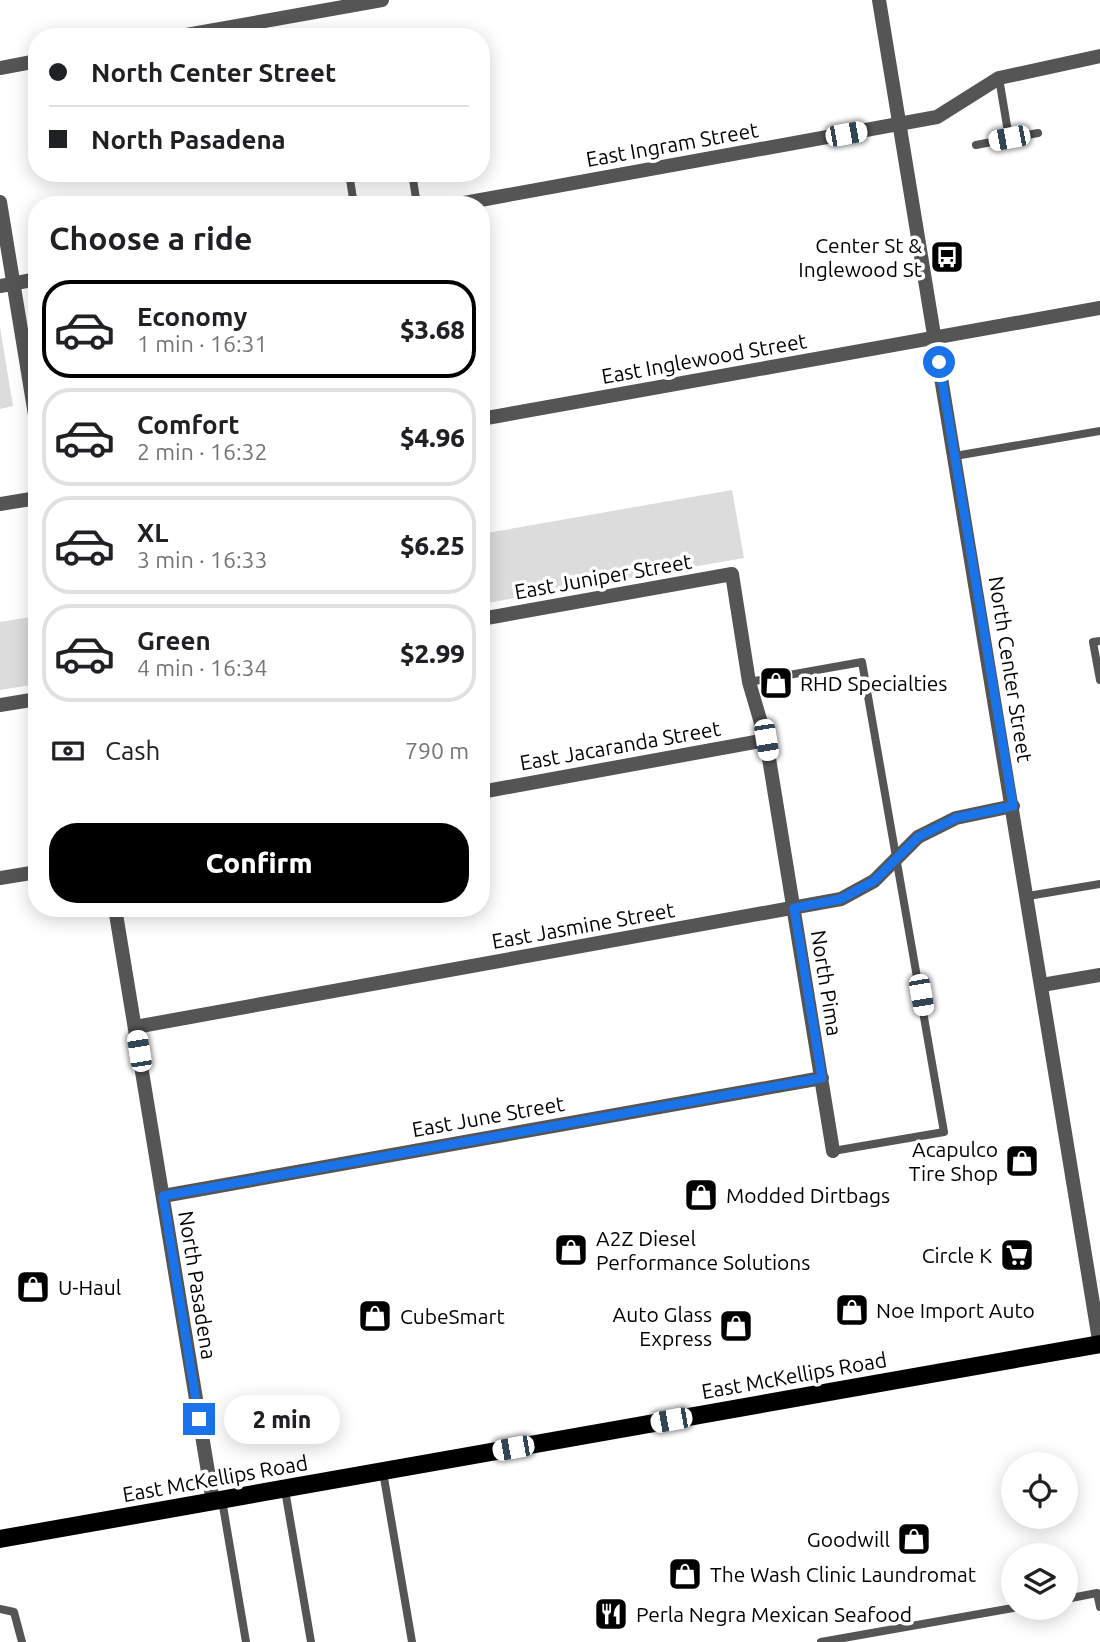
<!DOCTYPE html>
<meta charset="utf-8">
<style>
body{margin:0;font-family:Ubuntu,sans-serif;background:#f2f2f2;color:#202124;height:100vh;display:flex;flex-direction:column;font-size:26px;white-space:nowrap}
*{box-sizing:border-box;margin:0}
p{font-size:23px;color:#757577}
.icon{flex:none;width:38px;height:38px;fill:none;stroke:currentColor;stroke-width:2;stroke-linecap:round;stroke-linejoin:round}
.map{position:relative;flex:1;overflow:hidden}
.drawer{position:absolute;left:28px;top:196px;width:462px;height:721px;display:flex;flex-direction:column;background:#fff;border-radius:28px;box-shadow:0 4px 18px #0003}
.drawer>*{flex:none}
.guide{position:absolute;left:28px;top:28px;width:462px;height:154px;border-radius:28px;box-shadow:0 4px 18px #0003;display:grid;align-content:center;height:154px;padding:0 21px;background:#fff}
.tools{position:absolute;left:1001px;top:1452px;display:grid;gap:14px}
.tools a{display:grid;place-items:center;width:77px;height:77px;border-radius:50%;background:#fff;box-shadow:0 4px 18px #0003;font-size:35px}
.end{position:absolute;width:32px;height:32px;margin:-16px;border:9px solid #1a73e8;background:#fff;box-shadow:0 0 0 4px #fff}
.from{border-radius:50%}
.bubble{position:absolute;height:49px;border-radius:24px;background:#fff;box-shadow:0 4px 18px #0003;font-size:23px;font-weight:800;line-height:49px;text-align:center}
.car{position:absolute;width:21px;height:42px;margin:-21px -10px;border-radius:9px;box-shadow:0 0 5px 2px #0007;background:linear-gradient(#fff 24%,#345 0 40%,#fff 0 76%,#345 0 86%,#fff 0)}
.guide b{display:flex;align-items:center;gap:24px;height:66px;font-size:26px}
.guide b+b{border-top:2px solid #e0e0e0}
.guide i{width:18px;height:18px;background:#202124}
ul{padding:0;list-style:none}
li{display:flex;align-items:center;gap:21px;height:98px;margin:0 14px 10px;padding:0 7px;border:4px solid #e0e0e0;border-radius:28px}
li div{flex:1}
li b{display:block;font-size:26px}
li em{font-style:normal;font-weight:800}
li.selected{border-color:#000}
li>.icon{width:63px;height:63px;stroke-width:1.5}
h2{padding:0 21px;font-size:32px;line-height:84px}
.pay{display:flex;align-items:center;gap:18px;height:77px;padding:0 21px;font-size:26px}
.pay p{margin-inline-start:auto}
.button{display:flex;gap:14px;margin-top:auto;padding:14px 21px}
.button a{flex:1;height:80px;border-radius:28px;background:#000;color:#fff;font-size:28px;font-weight:800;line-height:80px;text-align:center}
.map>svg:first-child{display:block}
.green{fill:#dcdcdc}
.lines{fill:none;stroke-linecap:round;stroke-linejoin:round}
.service{stroke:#555;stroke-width:8}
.minor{stroke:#555;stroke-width:14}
.tertiary{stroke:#555;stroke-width:14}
.primary{stroke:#000;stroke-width:18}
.route{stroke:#1a73e8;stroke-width:9}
.labels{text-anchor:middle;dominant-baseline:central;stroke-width:7;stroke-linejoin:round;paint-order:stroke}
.street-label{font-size:21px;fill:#000;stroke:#fff}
.poi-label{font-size:21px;fill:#000;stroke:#fff;text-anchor:start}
</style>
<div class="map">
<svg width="1100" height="1642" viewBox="0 0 1100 1642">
<rect width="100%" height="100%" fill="#fff"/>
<path class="green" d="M0,327L13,406L0,409Z
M732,490L744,558L481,604V534Z
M37,616V684L0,690V622Z"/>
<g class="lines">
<path class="service" d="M999,78L1009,138
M976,145L1038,133
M349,173L354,205
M412,173L417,205
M955,456L1100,431
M1100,641L1093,642L1100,680
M749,682L862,662L944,1132L833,1151
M1028,896L1100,884
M383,1472L412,1642
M285,1490L311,1642
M222,1500L246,1642
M1066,1599L1097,1593L1100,1607
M0,1609L14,1612L22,1642
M821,1642L1013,1608"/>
<path class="minor" d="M175,37L382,0
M0,68L37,61
M0,202L37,427
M453,205L937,117L999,78L1100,56
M0,286L37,279
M481,419L1100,308
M0,504L37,498
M481,619L732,574L749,682L766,740L833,1151
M0,705L37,699
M481,792L766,740
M0,878L37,872
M115,908L213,1502
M1042,985L1100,975
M135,1027L841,899L874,881L918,837L956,818L1013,806
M163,1196L822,1078"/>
<path class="tertiary" d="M879,0L1100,1346"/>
<path class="primary" d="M0,1539L1100,1344"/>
</g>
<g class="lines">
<path class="route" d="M199,1419L163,1196L822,1078L794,908L841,899L874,881L918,837L956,818L1013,806L939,362"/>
</g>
<defs>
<symbol id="bus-square" viewBox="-11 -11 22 22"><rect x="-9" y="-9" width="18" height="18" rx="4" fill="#000" stroke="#fff"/><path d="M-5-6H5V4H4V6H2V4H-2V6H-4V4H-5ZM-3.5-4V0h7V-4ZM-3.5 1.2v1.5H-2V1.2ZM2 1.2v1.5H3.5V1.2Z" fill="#fff"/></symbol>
<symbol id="shop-square" viewBox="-11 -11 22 22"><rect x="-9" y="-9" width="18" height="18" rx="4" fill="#000" stroke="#fff"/><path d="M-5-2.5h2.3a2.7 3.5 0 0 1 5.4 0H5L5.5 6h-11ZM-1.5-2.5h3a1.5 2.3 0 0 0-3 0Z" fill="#fff"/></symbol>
<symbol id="supermarket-square" viewBox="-11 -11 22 22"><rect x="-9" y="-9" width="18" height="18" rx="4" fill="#000" stroke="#fff"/><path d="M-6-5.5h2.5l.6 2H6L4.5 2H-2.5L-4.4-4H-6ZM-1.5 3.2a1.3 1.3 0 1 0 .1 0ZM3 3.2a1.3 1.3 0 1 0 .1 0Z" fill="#fff"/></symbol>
<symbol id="restaurant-square" viewBox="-11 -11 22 22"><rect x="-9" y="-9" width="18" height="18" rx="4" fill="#000" stroke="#fff"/><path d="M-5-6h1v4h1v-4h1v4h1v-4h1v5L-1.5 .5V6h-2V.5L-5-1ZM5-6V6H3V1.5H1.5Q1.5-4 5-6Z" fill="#fff"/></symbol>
</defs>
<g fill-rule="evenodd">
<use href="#bus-square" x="928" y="238" width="38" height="38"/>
<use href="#shop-square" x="757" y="664" width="38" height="38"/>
<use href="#shop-square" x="1003" y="1142" width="38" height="38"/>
<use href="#shop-square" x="682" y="1176" width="38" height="38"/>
<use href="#shop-square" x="552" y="1231" width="38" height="38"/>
<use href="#supermarket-square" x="998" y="1236" width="38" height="38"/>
<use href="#shop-square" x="14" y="1268" width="38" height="38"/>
<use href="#shop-square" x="833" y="1291" width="38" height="38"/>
<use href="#shop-square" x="356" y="1297" width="38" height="38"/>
<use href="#shop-square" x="717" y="1307" width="38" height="38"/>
<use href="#shop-square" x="895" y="1520" width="38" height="38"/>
<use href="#shop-square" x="666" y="1555" width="38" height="38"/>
<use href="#restaurant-square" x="592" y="1595" width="38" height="38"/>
</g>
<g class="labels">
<g class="street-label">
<text transform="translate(672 144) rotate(-10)">East Ingram Street</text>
<text transform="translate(704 358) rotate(-10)">East Inglewood Street</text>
<text transform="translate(603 576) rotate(-10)">East Juniper Street</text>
<text transform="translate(1011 669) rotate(81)">North Center Street</text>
<text transform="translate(620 745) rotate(-10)">East Jacaranda Street</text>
<text transform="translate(583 925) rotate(-10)">East Jasmine Street</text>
<text transform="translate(827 983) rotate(81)">North Pima</text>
<text transform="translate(488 1116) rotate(-10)">East June Street</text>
<text transform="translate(198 1285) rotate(81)">North Pasadena</text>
<text transform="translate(794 1375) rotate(-10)">East McKellips Road</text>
<text transform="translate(215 1478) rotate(-10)">East McKellips Road</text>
</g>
<g class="poi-label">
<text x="922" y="245" text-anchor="end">Center St &amp;<tspan x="922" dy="24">Inglewood St</tspan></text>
<text x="800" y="683">RHD Specialties</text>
<text x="998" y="1149" text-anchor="end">Acapulco<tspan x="998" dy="24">Tire Shop</tspan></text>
<text x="726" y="1195">Modded Dirtbags</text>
<text x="596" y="1238">A2Z Diesel<tspan x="596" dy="24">Performance Solutions</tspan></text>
<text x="992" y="1255" text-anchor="end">Circle K</text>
<text x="58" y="1287">U-Haul</text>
<text x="876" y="1310">Noe Import Auto</text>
<text x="712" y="1314" text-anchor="end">Auto Glass<tspan x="712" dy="24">Express</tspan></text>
<text x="400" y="1316">CubeSmart</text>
<text x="890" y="1539" text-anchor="end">Goodwill</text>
<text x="710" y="1574">The Wash Clinic Laundromat</text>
<text x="636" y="1614">Perla Negra Mexican Seafood</text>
</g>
</g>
</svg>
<div class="tools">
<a><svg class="icon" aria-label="locate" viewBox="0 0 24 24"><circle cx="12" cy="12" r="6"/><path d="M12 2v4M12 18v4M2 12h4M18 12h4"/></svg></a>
<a><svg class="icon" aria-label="layers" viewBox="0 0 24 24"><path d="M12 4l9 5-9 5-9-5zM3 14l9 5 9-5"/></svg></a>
</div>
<i class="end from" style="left:939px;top:362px"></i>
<i class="end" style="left:199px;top:1419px"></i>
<div class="bubble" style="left:224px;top:1395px;width:116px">2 min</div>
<i class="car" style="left:846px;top:134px;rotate:80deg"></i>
<i class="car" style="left:1009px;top:138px;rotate:259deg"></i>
<i class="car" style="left:766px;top:740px;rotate:171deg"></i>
<i class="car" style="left:921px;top:995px;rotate:170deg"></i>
<i class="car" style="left:139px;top:1051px;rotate:351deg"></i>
<i class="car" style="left:671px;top:1420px;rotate:260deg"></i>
<i class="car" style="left:513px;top:1448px;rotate:260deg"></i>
<div class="guide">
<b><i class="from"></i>North Center Street</b>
<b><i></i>North Pasadena</b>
</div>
<section class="drawer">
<h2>Choose a ride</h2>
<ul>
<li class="selected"><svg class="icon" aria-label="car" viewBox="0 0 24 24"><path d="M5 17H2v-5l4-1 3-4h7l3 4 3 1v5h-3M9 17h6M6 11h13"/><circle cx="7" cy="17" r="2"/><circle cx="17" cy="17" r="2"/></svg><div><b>Economy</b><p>1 min · 16:31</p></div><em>$3.68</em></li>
<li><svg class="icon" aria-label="car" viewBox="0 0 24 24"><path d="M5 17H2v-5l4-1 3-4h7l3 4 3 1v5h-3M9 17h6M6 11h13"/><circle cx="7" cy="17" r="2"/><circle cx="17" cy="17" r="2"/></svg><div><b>Comfort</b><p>2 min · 16:32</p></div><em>$4.96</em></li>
<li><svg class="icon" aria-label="car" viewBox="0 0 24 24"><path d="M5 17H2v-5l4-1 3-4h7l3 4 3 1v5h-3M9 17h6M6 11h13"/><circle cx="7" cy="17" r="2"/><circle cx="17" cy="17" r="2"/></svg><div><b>XL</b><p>3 min · 16:33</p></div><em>$6.25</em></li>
<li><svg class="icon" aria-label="car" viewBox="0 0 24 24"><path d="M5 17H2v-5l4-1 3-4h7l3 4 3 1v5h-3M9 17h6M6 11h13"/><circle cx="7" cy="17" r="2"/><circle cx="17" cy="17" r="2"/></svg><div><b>Green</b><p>4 min · 16:34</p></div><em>$2.99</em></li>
</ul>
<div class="pay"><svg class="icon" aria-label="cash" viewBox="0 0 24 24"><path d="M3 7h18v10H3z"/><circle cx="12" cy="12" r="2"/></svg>Cash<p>790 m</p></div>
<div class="button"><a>Confirm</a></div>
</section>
</div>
